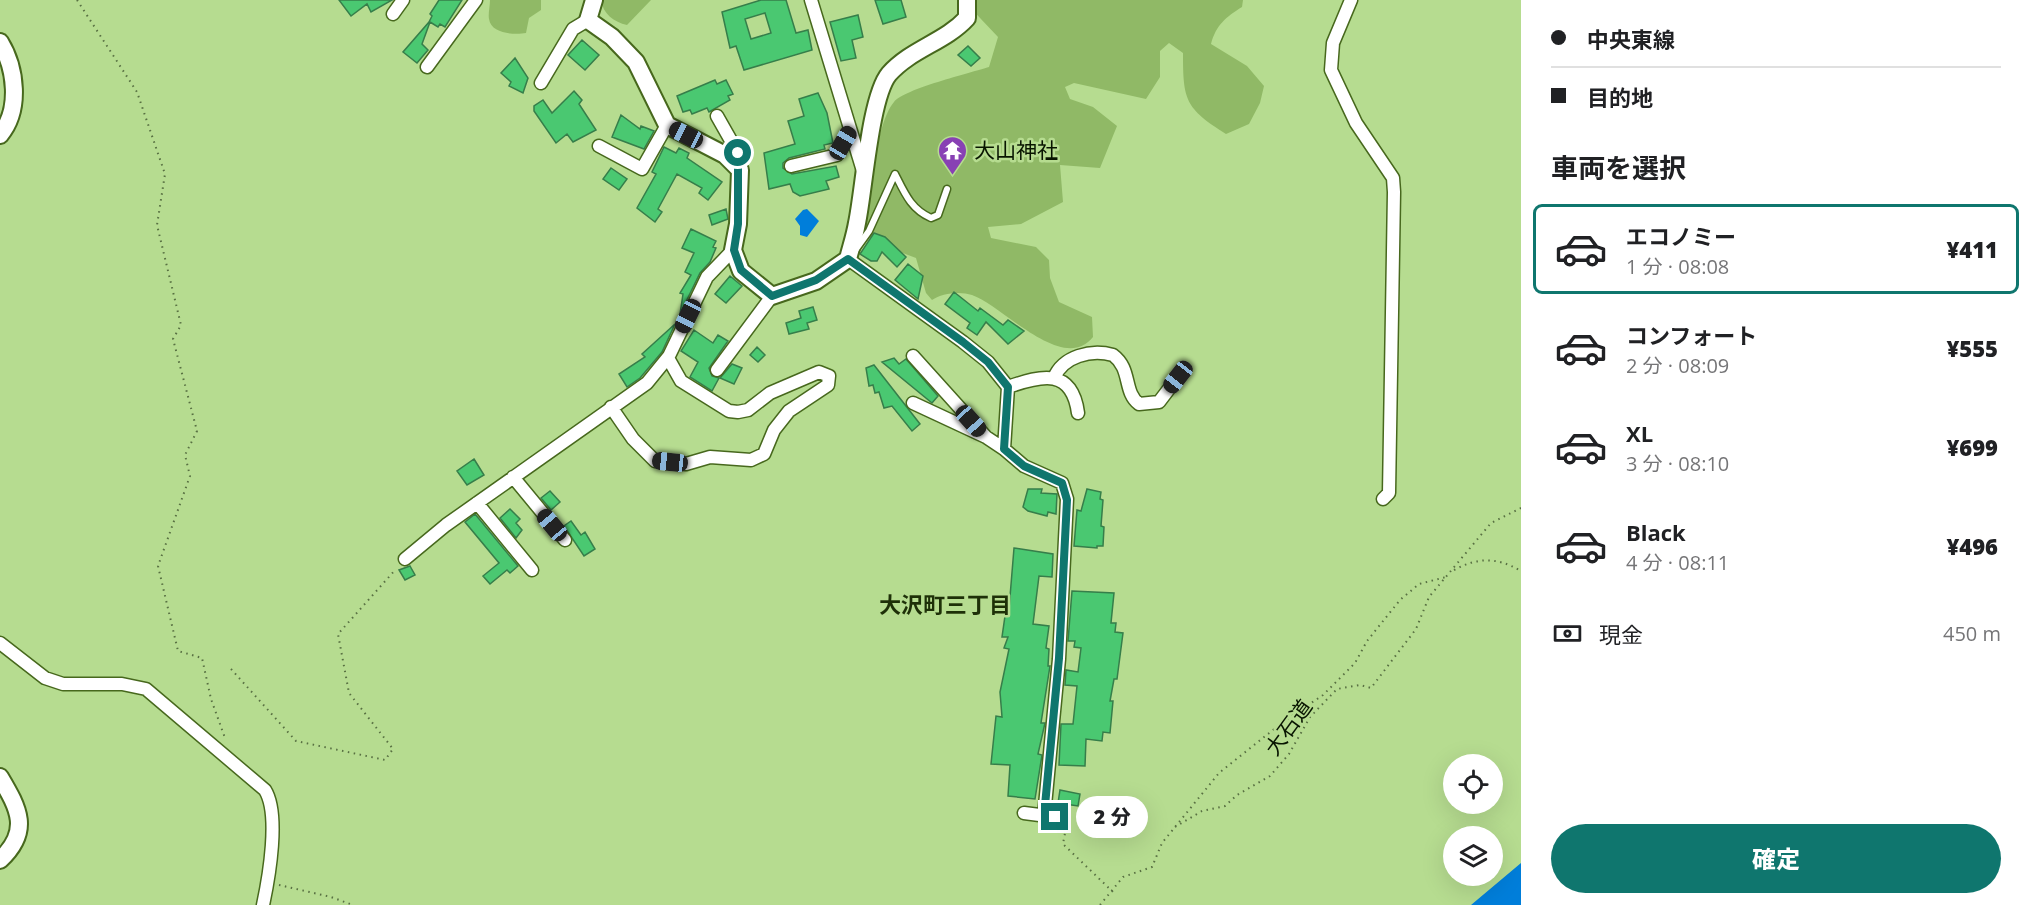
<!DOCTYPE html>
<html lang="ja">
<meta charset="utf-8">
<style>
body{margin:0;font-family:"Open Sans","Noto Sans JP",sans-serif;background:#f6f6f6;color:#202124;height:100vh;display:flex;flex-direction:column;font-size:22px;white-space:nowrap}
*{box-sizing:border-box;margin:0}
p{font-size:20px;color:#757577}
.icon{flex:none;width:33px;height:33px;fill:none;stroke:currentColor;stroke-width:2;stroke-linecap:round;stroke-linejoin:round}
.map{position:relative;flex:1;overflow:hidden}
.details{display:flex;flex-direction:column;background:#fff;width:510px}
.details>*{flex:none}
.hud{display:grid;align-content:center;height:132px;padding:0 30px;background:#fff}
.fabs{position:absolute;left:1443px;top:754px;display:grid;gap:12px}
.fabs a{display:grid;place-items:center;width:60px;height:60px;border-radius:50%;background:#fff;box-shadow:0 6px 24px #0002;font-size:30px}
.end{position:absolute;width:27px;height:27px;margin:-14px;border:8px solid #0f766e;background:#fff;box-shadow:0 0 0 3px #fff}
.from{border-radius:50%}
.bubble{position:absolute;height:42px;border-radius:21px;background:#fff;box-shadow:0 6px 24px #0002;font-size:20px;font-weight:800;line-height:42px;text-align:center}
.car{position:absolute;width:18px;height:36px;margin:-18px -9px;border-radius:8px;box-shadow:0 0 4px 2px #0007;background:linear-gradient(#222 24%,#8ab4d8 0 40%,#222 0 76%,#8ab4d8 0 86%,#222 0)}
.hud b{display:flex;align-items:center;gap:21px;height:57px;font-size:22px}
.hud b+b{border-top:2px solid #e0e0e0}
.hud i{width:15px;height:15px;background:#202124}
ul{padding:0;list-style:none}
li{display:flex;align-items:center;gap:18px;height:90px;margin:0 12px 9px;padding:0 18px;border:3px solid transparent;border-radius:9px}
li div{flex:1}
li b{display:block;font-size:22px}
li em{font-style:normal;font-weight:800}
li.active{border-color:#0f766e}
li>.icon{width:54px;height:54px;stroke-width:1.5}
h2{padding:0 30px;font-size:27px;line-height:72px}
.pay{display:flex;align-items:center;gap:15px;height:66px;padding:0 30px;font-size:22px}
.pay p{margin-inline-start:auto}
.primary-button{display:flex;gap:12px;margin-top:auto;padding:12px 30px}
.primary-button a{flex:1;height:69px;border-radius:36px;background:#0f766e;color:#fff;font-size:24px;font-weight:800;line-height:69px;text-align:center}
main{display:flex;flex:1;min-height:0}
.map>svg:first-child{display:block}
.green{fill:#90b966}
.water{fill:#007eda}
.building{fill:#4ac871;stroke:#367e4a;stroke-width:1.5;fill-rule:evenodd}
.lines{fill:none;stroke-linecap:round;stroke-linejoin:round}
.lane-casing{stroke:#47681d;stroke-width:9}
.street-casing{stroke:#47681d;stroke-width:15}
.secondary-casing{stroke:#47681d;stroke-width:20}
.path{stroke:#587042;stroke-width:2;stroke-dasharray:1.5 4.5;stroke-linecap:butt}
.lane{stroke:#fff;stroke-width:6}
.street{stroke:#fff;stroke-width:12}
.secondary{stroke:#fff;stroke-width:16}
.route{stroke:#0f766e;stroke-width:8}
.labels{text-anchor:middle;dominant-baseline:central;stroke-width:5;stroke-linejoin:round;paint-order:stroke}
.poi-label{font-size:21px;fill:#081500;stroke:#b6dc90;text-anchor:start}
.street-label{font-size:21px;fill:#081500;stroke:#b6dc90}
.neighbourhood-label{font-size:22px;font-weight:bold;fill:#1e3008;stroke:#b6dc90}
</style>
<main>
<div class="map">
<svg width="1521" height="905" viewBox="0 0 1521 905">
<rect width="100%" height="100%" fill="#b6dc90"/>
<path class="green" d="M490,0H541V10L529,18L526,33C515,35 491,34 489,19C488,14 490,6 490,0Z
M601,0H651L627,25C614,22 603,14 601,0Z
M963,0H1243L1242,7C1226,17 1216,25 1211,44L1247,66L1264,86L1260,103L1249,124L1226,134C1185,108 1183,100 1183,53L1169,43L1160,51V77L1146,99L1074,83L1065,87L1070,99L1093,107L1117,126L1100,168L1060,165L1063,202L1021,224L988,227L991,238L1036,247L1049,260L1050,278L1059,302L1092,317L1093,337C1063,375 1002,305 972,295C960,291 942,293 932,300L926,293L916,258L879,244L863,232C870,201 875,124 894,102C904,89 970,73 989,67L998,37Z"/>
<path class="water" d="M807,209L819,221L807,237L800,235V226L795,219L803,210Z
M1521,863V905H1471Z"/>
<path class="building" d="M339,0H392L371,12L367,4L351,16Z
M439,0H462L445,27L440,24L438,27L430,22L422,44L428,50L417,63L403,52L429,22L432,16L430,14Z
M761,0H786L796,33L808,30L812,50L744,70L736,46L730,48L722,12ZM765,13L771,33L751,39L745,19Z
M875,0H901L906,17L883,24Z
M858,15L863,37L852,40L856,58L841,61L830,22Z
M582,40L599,55L585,70L568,55Z
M968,46L980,58L971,66L958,55Z
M515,58L528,78L523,93L509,86L511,82L501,73Z
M715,80L717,84L726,80L733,94L728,96L730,100L709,112L707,108L692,114L690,110L683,112L677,96Z
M574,91L582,100L579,104L596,130L573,142L567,134L556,143L534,111V106L543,100L552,113Z
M818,93L827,113L833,143L824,145L825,149L789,158L783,163V168L792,174L836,166L839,177L826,181L829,189L800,196L793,192L790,184L769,189L764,153L795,144L788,121L804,116L799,99Z
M621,115L640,129L641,126L654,131L644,149L612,137Z
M664,147L676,153L679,148L689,153L687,158L722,182L708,200L699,193L702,188L677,174L658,209L662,212L655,222L637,208L656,174L652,172Z
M611,168L627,179L619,190L603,179Z
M726,209L728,219L712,225L709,215Z
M691,229L716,241L713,247L716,248L710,262L700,273L680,314L683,294L680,293L691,275L685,272L694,253L682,248Z
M874,233L885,237L906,257L897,267L882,252L877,261H871L860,254Z
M908,264L923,276L918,299L895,280Z
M730,276L742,286L726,303L715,294Z
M954,292L978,311L980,308L1003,325L1008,320L1024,331L1008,344L986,322L977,335L967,328L970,323L945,304Z
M813,307L817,320L807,323L809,329L789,334L786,323L801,318L799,311Z
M675,324L662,352L640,378L627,387L619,374L645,357L642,354Z
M694,330L713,343L718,335L728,341L709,368L712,376L719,378L712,391L690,377L698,362L681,351Z
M757,347L765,355L758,362L750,355Z
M894,358L899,364L906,359L938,396L932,403L882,362Z
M732,364L742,368L734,384L720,378Z
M874,365L920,424L912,431L892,406L884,408L879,392L875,393L873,385L869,386L866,368Z
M474,459L484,475L467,485L457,471Z
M1028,489H1042L1041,493L1057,494L1056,514L1048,512L1047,516L1028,511L1023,507Z
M1087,489L1101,492L1100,499L1103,500L1101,526L1104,527L1103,546H1097V548L1074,546L1077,510L1081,511Z
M550,491L560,502L551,510L541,498Z
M510,509L520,519L516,523L522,530L516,538L500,518Z
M475,514L518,566L510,573L507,570L490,584L483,576L499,563L465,522Z
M571,521L581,535L585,532L595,549L584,556L564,526Z
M1014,548L1053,554L1052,577L1039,576L1033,624L1049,626L1046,648L1049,649L1048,666H1050L1041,723H1045L1038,754L1042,755L1035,799L1008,796L1010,765L991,764L996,716L1002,717L1000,692L1009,649L1004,648L1008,637H1002L1005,616L1009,609Z
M410,566L415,575L405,580L399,570Z
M1072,591L1114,593L1111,623H1116L1115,632L1123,633L1117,679H1114L1110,701H1113L1110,733L1103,732L1102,741L1086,739L1085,766L1059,765L1061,724H1073L1077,686L1065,685L1066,670L1078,672L1081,648L1074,647L1075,641H1068Z
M1060,790L1080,794L1078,806L1058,803Z"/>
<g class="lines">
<defs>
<path id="lane" d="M856,249L869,231L895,174C905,194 911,209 931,218L938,215L947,189"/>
<path id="street" d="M811,0L863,171
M1351,0L1333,43L1331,70L1356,123L1393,178L1394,192L1389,493L1383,499
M393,14L403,0
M427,67L476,0
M541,83L573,29L588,20
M717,116L738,153L740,170
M599,146L642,169L667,125
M791,166L837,155L850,132
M848,259L963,342L988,362L1008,387L1004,449L1024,466L1062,483L1067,499L1059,659L1044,816
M913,356L986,437
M717,370L772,296
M1054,378C1063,356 1091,349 1113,355C1132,369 1123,392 1139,404L1159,402L1178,377
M1008,387C1042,375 1072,368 1078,413
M913,403L986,437L1004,449
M611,407L633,439L655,461L686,464L710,457L751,460L764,454L774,430L789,411L828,385L829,376L819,372L770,393L748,410L738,412L729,411L681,381L668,358
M513,477L565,540
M477,503L532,570
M405,559L446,525L647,383L669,356L707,277L733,250
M0,643L45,678L63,684H122L146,689L265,790C280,814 269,877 263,905
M1024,813L1055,817"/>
<path id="secondary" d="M594,0L588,20L612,37L636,62L667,125L725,155L740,170L738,224L733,250L741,271L772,296L816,281L848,259C851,247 855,235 857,223C864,190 870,97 889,74C911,49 945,42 967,18V0
M0,42C16,68 21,110 0,135
M0,777C19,809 31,831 0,860"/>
</defs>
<use href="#lane" class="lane-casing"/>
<use href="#street" class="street-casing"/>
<use href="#secondary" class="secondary-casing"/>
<path class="path" d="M77,0L137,92L165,174L157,225L181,325L173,339L197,431L185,455L190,476L158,566L178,651L202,658L211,699L225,738
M1454,570C1478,557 1497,557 1521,571
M231,669L296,741L385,760L393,749L349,693L338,634L396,569
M1061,806H1066L1068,816
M1067,822L1063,844L1113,892
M1175,827L1202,811L1225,806L1237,795L1270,776L1289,754L1310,717L1337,689L1360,685L1371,688L1416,629L1429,597L1491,523L1521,508
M279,885L331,897L353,905
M1100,905L1123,877L1152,867L1162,843L1219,773L1283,722L1323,695L1355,663L1367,641L1400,600L1419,584L1446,577"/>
<use href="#lane" class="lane"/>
<use href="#street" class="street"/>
<use href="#secondary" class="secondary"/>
</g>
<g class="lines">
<path class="route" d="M738,153V224L734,250L741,270L772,296L816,280L848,259L963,342L988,362L1008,387L1004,449L1024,466L1062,483L1067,500L1059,658L1044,816L1055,817"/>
</g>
<defs>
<symbol id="temple-pin" viewBox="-11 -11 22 30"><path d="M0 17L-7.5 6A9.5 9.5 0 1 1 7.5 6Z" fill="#8841b4" stroke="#b6dc90"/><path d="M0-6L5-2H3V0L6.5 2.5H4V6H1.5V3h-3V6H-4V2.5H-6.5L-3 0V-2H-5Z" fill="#fff"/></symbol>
</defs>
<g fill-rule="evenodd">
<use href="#temple-pin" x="936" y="134" width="33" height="45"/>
</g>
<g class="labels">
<g class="poi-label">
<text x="974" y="150">大山神社</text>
</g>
<g class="street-label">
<text transform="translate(1288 727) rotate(-54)">大石道</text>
</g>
<g class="neighbourhood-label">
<text x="945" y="604">大沢町三丁目</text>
</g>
</g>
</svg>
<div class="fabs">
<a><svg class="icon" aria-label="locate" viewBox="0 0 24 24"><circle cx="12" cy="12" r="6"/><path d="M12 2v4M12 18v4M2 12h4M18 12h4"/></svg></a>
<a><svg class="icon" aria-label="layers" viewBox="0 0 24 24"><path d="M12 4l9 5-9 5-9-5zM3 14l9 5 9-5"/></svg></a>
</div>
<i class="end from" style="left:738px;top:153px"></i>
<i class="end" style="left:1055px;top:817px"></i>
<div class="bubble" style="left:1076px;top:796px;width:72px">2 分</div>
<i class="car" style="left:686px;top:135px;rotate:297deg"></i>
<i class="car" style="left:843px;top:143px;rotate:30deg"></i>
<i class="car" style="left:688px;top:316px;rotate:206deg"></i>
<i class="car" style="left:1178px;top:377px;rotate:218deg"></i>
<i class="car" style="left:971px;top:421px;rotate:138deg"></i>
<i class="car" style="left:670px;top:462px;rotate:276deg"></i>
<i class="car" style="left:552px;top:525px;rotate:320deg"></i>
</div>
<section class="details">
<div class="hud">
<b><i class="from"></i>中央東線</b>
<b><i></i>目的地</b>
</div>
<h2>車両を選択</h2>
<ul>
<li class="active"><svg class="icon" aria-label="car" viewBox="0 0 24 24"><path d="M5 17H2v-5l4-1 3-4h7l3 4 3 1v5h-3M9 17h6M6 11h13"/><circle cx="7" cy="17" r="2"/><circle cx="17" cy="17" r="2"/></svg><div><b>エコノミー</b><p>1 分 · 08:08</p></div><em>¥411</em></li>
<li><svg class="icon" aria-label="car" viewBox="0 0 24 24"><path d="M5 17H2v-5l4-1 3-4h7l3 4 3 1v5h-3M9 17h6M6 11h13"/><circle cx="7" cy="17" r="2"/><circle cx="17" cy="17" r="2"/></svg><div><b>コンフォート</b><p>2 分 · 08:09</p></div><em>¥555</em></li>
<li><svg class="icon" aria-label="car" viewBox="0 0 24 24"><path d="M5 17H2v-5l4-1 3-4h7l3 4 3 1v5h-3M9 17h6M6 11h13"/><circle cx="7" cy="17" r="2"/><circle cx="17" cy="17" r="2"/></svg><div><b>XL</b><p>3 分 · 08:10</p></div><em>¥699</em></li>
<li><svg class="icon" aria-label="car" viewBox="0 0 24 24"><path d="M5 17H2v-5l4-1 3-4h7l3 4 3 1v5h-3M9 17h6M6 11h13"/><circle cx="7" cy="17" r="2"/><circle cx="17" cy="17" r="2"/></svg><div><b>Black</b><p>4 分 · 08:11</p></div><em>¥496</em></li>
</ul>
<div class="pay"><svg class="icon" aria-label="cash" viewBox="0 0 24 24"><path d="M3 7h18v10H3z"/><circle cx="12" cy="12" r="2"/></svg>現金<p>450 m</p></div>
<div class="primary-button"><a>確定</a></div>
</section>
</main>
